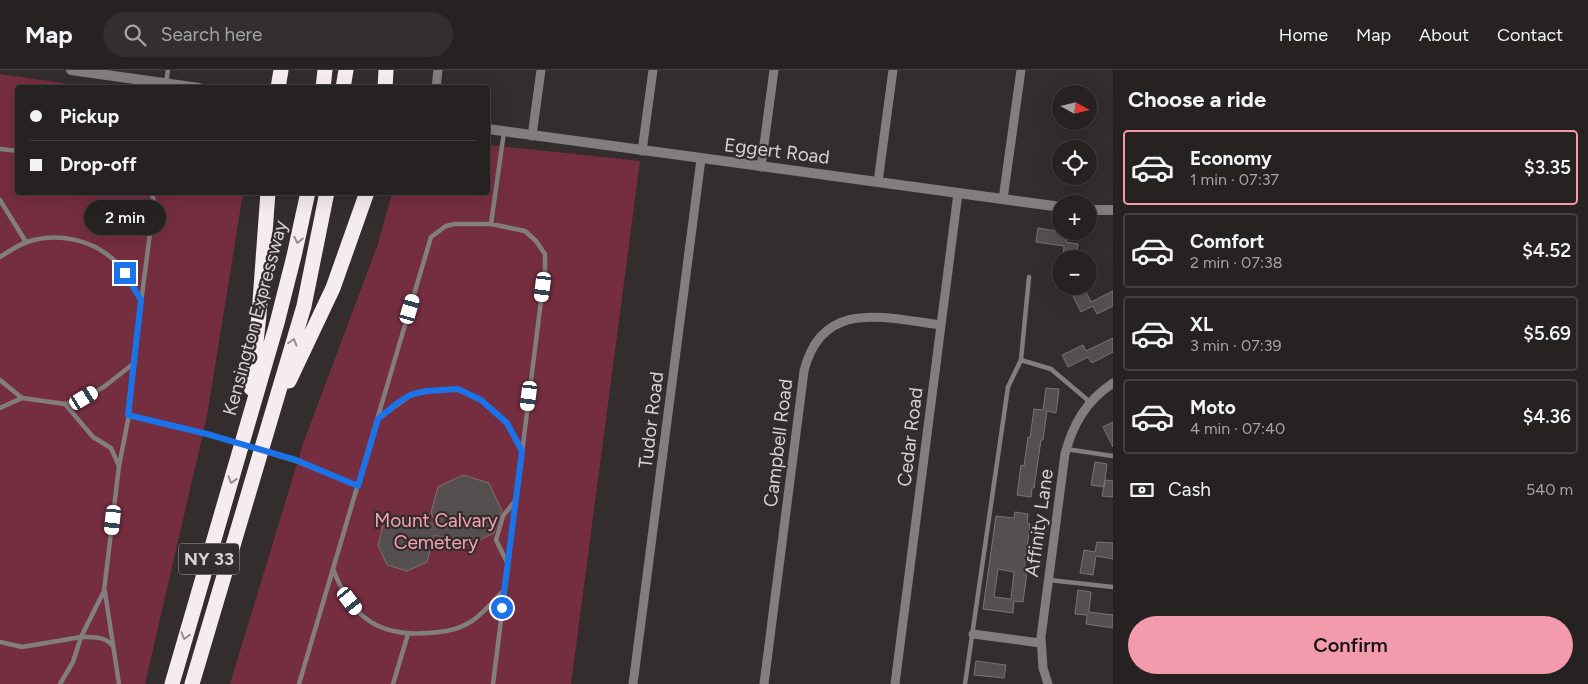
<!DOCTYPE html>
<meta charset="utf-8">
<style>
body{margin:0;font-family:Figtree,sans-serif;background:#332f2f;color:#f1f3f6;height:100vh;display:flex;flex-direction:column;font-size:19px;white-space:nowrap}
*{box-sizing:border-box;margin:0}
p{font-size:16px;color:#a4a4a5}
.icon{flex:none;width:28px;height:28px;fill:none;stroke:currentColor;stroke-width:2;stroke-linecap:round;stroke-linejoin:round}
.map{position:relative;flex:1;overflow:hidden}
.drawer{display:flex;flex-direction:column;background:#272222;width:475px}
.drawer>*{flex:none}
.hud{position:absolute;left:15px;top:15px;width:475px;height:110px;border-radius:5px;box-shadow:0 5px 20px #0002,0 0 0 1px #433f40;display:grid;align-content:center;height:110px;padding:0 15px;background:#272222}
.needle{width:32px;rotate:98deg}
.controls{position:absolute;left:1052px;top:15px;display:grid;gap:10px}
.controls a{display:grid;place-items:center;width:45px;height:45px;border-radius:50%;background:#272222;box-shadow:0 5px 20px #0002,0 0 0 1px #433f40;font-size:25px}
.end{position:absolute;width:22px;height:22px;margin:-11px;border:6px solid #1a73e8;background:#fff;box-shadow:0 0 0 2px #fff}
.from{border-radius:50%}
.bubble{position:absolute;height:35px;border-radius:18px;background:#272222;box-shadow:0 5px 20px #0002,0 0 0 1px #433f40;font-size:16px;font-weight:600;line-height:35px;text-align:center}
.car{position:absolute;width:15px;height:30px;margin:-15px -8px;border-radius:6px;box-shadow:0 0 4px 1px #0007;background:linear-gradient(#fff 24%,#345 0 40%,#fff 0 76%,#345 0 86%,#fff 0)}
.hud b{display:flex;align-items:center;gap:18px;height:48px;font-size:19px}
.hud b+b{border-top:1px solid #433f40}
.hud i{width:12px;height:12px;background:#f1f3f6}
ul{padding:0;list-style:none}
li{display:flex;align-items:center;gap:15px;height:75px;margin:0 10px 8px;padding:0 5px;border:2px solid #433f40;border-radius:5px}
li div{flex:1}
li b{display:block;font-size:19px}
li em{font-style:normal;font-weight:600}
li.on{border-color:#f39aac}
li>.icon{width:45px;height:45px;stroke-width:1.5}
h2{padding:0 15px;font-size:22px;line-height:60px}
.pay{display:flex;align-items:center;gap:12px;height:55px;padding:0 15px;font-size:19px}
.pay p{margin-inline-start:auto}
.cta{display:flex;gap:10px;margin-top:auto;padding:10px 15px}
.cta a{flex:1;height:58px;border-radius:30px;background:#f39aac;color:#111;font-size:20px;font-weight:600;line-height:58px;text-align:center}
header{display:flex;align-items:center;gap:30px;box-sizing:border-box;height:70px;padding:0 25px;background:#272222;border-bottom:1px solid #433f40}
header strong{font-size:24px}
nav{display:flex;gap:28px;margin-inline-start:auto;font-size:18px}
.search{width:350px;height:45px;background:#332f2f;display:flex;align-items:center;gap:12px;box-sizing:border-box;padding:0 18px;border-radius:28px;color:#a4a4a5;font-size:19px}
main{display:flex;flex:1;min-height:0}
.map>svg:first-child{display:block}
.green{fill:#752e40}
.building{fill:#564f50;stroke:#7b7274;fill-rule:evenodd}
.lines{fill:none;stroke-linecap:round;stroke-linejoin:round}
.service{stroke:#827e7e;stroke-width:4.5}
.minor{stroke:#827e7e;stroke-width:9}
.tertiary{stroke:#827e7e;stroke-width:10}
.motorway{stroke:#f6ecee;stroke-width:15}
.service-bridge{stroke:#827e7e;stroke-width:4.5}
.oneway{stroke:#958c8e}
.route{stroke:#1a73e8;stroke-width:6}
.labels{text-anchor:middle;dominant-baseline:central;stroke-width:4.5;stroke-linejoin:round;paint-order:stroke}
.shield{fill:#342d2e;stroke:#a5a0a1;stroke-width:1}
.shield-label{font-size:18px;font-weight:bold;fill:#d6d1d2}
.street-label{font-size:19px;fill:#d6d1d2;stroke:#342d2e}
.park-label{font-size:19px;fill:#faa2b4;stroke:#342d2e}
</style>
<header>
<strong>Map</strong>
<div class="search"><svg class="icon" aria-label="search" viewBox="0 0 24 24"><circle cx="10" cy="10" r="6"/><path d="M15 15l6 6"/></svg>Search here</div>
<nav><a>Home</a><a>Map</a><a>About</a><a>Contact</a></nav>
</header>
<main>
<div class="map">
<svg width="1113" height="614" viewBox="0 0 1113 614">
<rect width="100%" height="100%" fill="#342d2e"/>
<path class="green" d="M0,4L89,17L18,18V122L243,123L207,346L145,614H0Z
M488,75L640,91L571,614H230L303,374L378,174L392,123L488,122Z"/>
<path class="building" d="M1038,158L1067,163L1066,172L1078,174L1076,189H1063L1064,176L1036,172Z
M1068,216H1083L1091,232L1113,221V236L1097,244L1093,236L1081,242Z
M1113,268V282L1092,293L1088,287L1068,297L1062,285L1083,275L1086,281Z
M1046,318L1059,319L1056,343L1047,341L1043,370H1041L1034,418H1032L1031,427L1017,425L1021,395L1024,396L1028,367L1030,368L1034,339L1043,340Z
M1113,352V377L1103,357Z
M1095,392L1107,394L1104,417L1091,415Z
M463,405L489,413L502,441L499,445L494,463L469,475L434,465L427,492L407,501L387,495L378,475L383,455L403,446L437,455L431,443L438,417Z
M1105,410L1113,411V427L1102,426Z
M1015,442L1028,444L1027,453L1030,454L1024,502H1027L1023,532L1014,531L1013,543L983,539L996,446L1014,448ZM998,499L1014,502L1011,529L994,527Z
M1097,472L1113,473V489L1096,486L1093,505L1080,503L1084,480L1095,482Z
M1078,520L1091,522L1089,542L1113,545V558L1086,554L1087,545L1075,544Z
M976,591L1006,595L1004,608L974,605Z"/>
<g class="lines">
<path class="service" d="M166,13L168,0
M0,79L18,81
M0,130L26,172
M491,154L504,62
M0,187C8,182 18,175 27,172C57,162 93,169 116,192C126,203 134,217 141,230
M1029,207L1021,290L1051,299L1090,332
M0,310L22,328L65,334L84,329L105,316L133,294
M65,334L93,367L111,378L119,396
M0,338L22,328
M129,345L207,364
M379,348L411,325L427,321L458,319L481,330L507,353L522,381
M1066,379L1113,386
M296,391L358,416
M507,492L496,470L503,446L515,431
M333,499C351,546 377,567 428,563C444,562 458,560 472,551C484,543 495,529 505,519
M1049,510L1113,517
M105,522L119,614
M0,572L22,577L81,567L104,521L119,396L129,345L133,294L152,148L154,131L151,122
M60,614L73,592L81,567C92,567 104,566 112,575
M299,614L431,167L446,156L454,154H491L525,161L536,171L545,184V199L493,614
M393,614L408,564
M965,614L1008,317L1021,290"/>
<path class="minor" d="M436,18L438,0
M532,66L541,0
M642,81L653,0
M761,97L774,0
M878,112L893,0
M1003,129L1021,0
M973,564L1040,573
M633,614L701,89
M764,614L804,301C822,228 885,248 941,255
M895,614L958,123
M1048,614L1043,598L1041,567L1065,384C1073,354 1086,331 1113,313"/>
<path class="tertiary" d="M71,0L199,18
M488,59L1061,137
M1089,140H1113"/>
<path class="motorway" d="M278,18L281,0
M323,18L325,0
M343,18L346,0
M385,18L386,0
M289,311L333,218L367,122
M251,318L259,245L268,122
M172,614L277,253L294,186L308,122
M192,614L304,236L327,122"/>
<path class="service-bridge" d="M207,364L296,391"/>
</g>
<defs><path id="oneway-chevron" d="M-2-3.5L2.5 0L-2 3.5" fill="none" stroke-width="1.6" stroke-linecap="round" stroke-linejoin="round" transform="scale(1.25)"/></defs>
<g class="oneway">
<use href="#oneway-chevron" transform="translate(298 170) rotate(102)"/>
<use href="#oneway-chevron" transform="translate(293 272) rotate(-74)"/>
<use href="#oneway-chevron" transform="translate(232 410) rotate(106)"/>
<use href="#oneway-chevron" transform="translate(185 566) rotate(107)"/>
</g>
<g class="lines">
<path class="route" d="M125,203L141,230L128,345L207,364L296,390L358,416L378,349L396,334L410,325L426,321L458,319L481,330L507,353L522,381L502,538"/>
</g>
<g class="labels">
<rect class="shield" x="179" y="473.5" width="60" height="31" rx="4"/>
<g class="shield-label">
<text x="209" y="489">NY 33</text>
</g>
<g class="street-label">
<text transform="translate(777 81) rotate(7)">Eggert Road</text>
<text transform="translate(255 248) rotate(-75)">Kensington Expressway</text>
<text transform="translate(651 350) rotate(-83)">Tudor Road</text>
<text transform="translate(910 367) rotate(-83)">Cedar Road</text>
<text transform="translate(778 373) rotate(-83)">Campbell Road</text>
<text transform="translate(1039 453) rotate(-82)">Affinity Lane</text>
</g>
<g class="park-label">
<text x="436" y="450">Mount Calvary<tspan x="436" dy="22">Cemetery</tspan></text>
</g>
</g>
</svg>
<div class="controls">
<a><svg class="needle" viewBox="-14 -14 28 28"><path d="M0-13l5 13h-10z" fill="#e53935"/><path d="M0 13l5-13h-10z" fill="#a4a4a5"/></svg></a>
<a><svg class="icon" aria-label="locate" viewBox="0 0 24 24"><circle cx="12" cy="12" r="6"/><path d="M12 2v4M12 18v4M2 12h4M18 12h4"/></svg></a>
<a>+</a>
<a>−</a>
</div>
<i class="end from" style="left:502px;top:538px"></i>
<i class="end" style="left:125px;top:203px"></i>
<div class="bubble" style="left:84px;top:130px;width:82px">2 min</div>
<i class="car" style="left:543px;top:217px;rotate:187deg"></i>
<i class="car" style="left:410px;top:239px;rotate:16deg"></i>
<i class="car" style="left:529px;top:326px;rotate:187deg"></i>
<i class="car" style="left:84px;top:328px;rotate:59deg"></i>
<i class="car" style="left:113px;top:450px;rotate:186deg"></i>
<i class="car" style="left:350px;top:531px;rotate:143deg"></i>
<div class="hud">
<b><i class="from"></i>Pickup</b>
<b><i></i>Drop-off</b>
</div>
</div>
<section class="drawer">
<h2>Choose a ride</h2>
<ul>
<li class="on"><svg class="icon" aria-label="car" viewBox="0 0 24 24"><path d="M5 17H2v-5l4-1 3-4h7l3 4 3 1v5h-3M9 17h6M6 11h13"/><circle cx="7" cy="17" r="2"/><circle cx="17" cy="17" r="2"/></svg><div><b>Economy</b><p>1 min · 07:37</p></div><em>$3.35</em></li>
<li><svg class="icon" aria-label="car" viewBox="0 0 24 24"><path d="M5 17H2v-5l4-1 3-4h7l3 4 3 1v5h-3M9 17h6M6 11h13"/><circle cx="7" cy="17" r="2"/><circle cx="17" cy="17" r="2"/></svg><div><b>Comfort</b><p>2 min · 07:38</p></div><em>$4.52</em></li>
<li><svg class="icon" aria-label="car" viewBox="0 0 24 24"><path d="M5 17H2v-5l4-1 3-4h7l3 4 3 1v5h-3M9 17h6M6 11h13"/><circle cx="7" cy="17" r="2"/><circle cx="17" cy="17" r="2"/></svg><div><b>XL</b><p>3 min · 07:39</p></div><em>$5.69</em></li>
<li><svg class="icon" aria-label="car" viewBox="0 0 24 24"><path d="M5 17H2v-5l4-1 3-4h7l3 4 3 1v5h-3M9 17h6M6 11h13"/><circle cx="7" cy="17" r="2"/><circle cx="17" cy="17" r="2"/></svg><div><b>Moto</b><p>4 min · 07:40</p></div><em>$4.36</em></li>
</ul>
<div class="pay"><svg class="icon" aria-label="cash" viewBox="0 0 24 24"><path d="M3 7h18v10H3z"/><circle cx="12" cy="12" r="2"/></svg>Cash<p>540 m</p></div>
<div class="cta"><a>Confirm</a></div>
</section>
</main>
